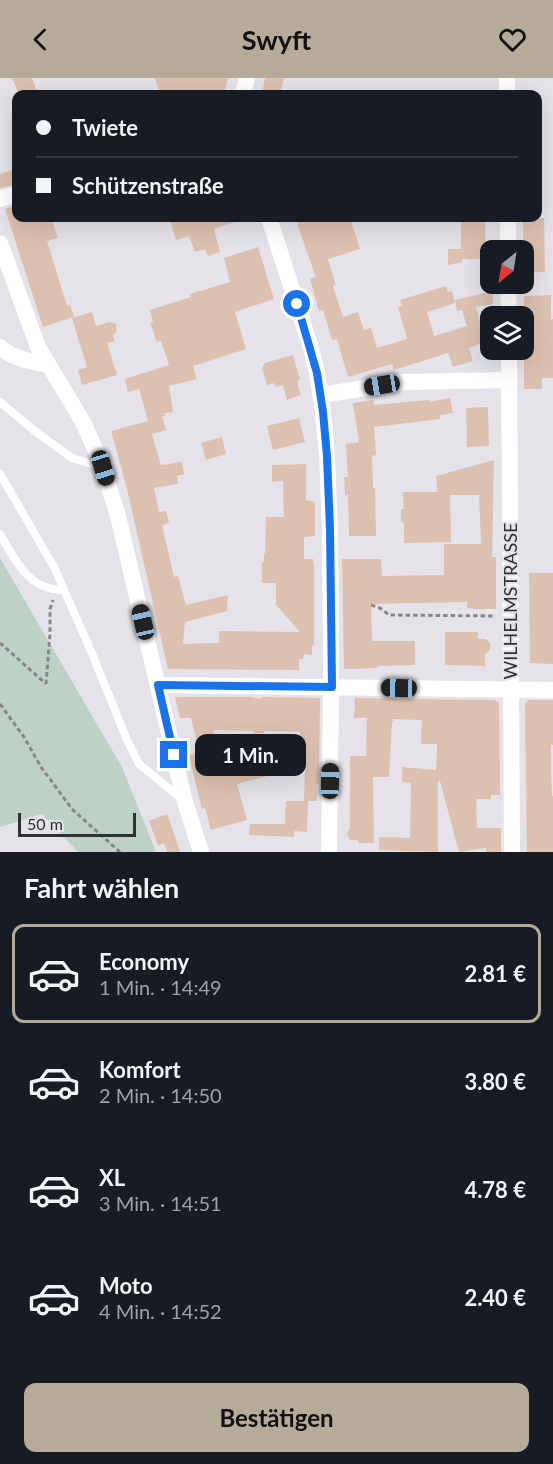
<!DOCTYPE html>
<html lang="de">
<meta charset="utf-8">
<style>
body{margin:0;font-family:Lato,sans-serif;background:#242831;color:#f1f3f6;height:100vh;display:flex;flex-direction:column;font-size:22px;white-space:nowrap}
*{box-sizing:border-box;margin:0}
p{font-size:20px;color:#9ea1a6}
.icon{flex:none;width:33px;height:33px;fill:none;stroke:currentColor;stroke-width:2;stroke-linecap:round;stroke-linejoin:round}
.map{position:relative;height:774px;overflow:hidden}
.sheet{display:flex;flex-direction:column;background:#171b24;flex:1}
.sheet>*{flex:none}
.guide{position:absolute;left:12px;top:12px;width:530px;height:132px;border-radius:12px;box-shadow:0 6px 24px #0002;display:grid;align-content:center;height:132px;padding:0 24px;background:#171b24}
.needle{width:39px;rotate:210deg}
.tools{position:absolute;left:480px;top:162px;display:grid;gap:12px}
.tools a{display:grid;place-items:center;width:54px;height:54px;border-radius:12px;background:#171b24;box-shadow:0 6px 24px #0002;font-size:30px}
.scale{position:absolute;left:18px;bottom:15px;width:118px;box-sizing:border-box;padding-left:6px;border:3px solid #313033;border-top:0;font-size:16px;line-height:21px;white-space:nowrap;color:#313033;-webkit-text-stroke:4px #e5e2e9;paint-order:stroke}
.end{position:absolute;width:27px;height:27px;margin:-14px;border:8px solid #1a73e8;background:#fff;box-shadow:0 0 0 3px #fff}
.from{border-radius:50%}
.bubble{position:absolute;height:42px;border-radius:12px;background:#171b24;box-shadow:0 6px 24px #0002;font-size:20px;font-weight:700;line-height:42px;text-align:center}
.car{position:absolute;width:18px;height:36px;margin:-18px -9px;border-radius:8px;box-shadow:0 0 4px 2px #0007;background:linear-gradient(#222 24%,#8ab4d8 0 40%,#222 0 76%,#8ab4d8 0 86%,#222 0)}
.guide b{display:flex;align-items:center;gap:21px;height:57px;font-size:22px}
.guide b+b{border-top:2px solid #363941}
.guide i{width:15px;height:15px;background:#f1f3f6}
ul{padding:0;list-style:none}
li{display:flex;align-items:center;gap:18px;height:99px;margin:0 12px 9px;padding:0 12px;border:3px solid transparent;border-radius:12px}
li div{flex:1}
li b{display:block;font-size:22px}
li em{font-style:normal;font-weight:700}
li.current{border-color:#b6ab98}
li>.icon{width:54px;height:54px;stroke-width:1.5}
h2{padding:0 24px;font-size:27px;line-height:72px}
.cta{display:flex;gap:12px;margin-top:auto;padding:12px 24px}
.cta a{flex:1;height:69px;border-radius:12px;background:#b6ab98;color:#111;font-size:24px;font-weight:700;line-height:69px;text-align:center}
header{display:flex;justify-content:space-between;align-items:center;height:78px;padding:0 24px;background:#b6ab98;color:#111;font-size:27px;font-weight:700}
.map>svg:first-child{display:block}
.green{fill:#bed1c7}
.building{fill:#ddc1b0;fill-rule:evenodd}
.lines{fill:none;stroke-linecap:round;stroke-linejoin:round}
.path{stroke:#88868b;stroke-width:3;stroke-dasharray:4.5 3;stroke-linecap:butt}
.lane{stroke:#fff;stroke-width:8}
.street{stroke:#fff;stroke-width:16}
.route{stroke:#1a73e8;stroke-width:8}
.labels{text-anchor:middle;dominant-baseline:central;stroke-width:4.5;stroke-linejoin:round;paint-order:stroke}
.street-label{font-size:18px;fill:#313033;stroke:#e5e2e9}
</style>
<header><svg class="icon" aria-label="back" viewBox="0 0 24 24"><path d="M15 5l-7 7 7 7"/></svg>Swyft<svg class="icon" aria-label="heart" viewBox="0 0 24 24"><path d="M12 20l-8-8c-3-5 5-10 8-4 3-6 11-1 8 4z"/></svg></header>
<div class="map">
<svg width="553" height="774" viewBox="0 0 553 774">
<rect width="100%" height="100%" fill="#e5e2e9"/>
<path class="green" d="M0,480L122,689L156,774H78L42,736L0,749Z"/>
<path class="building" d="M12,0H32L38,16H19Z
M155,0H228L224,16H160Z
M265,0H284L280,16H262Z
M16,91V106L0,110V96Z
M16,127V140H51L58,160L47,163L67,228L70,227L74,239L43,249L5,131Z
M178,140H241V142L214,151L220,174L208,178L205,171L195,174L189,158L176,162L170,142Z
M297,140H350L360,171L328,181L336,207L333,208L343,239L358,234L364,252L371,250L377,270L407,261L398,229L402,228L400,222L446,208L448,214L452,213L455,225L427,234L434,258L467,248L462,232L457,233L455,222L493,213V226L476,229L484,258L481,259L483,265L469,270L473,283L453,289L448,275L394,292L392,286L348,299L337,261L332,262L323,232L319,233L310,201L316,199L297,146L298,145Z
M461,140H485L486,181H462V184L448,187V171H461Z
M523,140H544L545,194H529V188H524Z
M258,169L274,221L235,234L246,271L193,288L197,301L169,308L173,334L164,335L165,338H162L166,352L152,356L161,387L182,384L184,396L177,398L178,406L154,410L159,434L166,433L169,445L162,447L174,499L178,498L186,527L228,517L227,533L185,544L183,566L219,565V553L300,554L276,527V505H262V484H264V476H265L266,439H284L283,403L272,404V387L306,386V422L315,424V458L304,459V481H313L314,488V568L312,566V577L304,576L303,581H299V592L168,591L127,411L111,353L148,343L139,311L128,314L125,301L169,287L161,263L157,264L150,245L153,244L150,232L191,219L190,216L230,204L224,180Z
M551,217V241H553V300H542V311H524V218Z
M92,234L96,248L109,244L116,246L117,253L113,258L115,263L107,265L117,297L82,307L78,292L87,289L72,240Z
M293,277L300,302L297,303L301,317L287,322L283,307L276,309L274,305L267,307L262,290L265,285Z
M450,320L453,335L440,337V341L374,349L376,377L372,378L373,410H375L376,458H349L348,416L345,418L344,399H348L346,366L359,364L353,325L373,322L374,327L429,322V324Z
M488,329L489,368L467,369L466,330Z
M299,340L305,364L273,372L267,348Z
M222,359L226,376L206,382L201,365Z
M494,382L492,479H496V531H473V530H467V524L371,526L372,563H415V587L377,588V590L344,591L342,481H381L382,498L444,497V466H481L479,417H450L451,464L404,465V445L401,444V431H404L403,414H437L436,398Z
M529,495H553V586L530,585Z
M445,554H478V561H486L490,566V572L485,576V588L445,587Z
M175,619H252L260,621L261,619L320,620L319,705L317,706V723H308L307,754L294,753V759L249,757L250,746H285L286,723H304L305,688L237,706L247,742L211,752L205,730L202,731L189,677L200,675L191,640H180ZM213,652L253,653L254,656L264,655V653L300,654L301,675L224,697Z
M355,620L495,622L499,625L500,717H491V721H476L477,750H501V774H486V770L459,774L440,703H438V774L379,772V759L410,760L411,705L402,704V689L436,692L437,666H421L422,642L393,641V643L392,644L389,699H373L374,765H358V762H350L347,756L350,750V678H366L367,640H354Z
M529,622H553V667H551V692L552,718H553V774H527L525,626Z
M167,736L176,761L180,774H167L164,765L158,768L149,743Z"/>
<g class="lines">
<path class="path" d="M415,140H416
M371,527L380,530L389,537L495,538
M0,565L46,606
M46,606L50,556V531L53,522
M0,626L24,659L41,689L72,731L120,774"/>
<path class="lane" d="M402,16H411
M0,324L36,354L72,380L102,389
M0,396L54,489L91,573L127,662L139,686L183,722
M0,456C16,483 28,512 64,512"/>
<path class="street" d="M507,0V16
M243,16L247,0
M0,121L16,116
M269,140L311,270L317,295L323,334L327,378L330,451L331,608L329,774
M508,140V172
M0,165L38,269L83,344L103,389L118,438L185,724L201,774
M508,206L509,238
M0,269C13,281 31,283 48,287
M509,272L512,774
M321,317L403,304L509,302
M158,607L553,612"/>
</g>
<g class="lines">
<path class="route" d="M174,677L158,607L332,609L330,451L327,378L323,334L317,295L297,226"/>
</g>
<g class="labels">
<g class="street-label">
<text transform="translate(510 523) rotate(-90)">WILHELMSTRASSE</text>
</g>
</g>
</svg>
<div class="tools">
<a><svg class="needle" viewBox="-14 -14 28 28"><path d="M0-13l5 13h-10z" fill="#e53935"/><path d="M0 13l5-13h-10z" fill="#9ea1a6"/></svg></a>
<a><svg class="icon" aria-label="layers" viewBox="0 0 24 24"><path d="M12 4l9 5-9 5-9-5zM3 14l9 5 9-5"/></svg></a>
</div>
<div class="scale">50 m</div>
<i class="end from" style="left:297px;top:226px"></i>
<i class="end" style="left:174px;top:677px"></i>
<div class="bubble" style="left:195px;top:656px;width:111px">1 Min.</div>
<i class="car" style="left:382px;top:307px;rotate:261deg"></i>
<i class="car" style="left:103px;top:390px;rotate:163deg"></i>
<i class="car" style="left:143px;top:544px;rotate:347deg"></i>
<i class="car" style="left:399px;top:610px;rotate:271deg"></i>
<i class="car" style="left:330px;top:703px;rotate:1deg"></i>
<div class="guide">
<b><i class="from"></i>Twiete</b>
<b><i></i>Schützenstraße</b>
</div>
</div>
<section class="sheet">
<h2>Fahrt wählen</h2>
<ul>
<li class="current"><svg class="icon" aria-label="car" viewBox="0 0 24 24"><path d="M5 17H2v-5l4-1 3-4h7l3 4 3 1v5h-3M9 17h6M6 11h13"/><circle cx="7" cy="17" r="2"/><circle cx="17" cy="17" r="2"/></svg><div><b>Economy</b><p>1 Min. · 14:49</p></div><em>2.81 €</em></li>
<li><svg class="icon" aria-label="car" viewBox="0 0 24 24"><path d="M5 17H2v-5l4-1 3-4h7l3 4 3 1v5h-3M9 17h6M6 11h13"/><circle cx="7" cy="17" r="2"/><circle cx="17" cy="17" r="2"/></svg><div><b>Komfort</b><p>2 Min. · 14:50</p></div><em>3.80 €</em></li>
<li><svg class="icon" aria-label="car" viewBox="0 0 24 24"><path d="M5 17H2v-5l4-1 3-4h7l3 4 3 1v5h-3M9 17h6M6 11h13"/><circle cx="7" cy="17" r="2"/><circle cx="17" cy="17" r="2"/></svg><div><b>XL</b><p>3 Min. · 14:51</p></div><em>4.78 €</em></li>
<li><svg class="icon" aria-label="car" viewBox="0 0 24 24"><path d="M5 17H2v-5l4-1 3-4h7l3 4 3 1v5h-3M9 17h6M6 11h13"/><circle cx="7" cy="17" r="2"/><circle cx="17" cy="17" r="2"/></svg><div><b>Moto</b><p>4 Min. · 14:52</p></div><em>2.40 €</em></li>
</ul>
<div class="cta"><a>Bestätigen</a></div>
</section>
